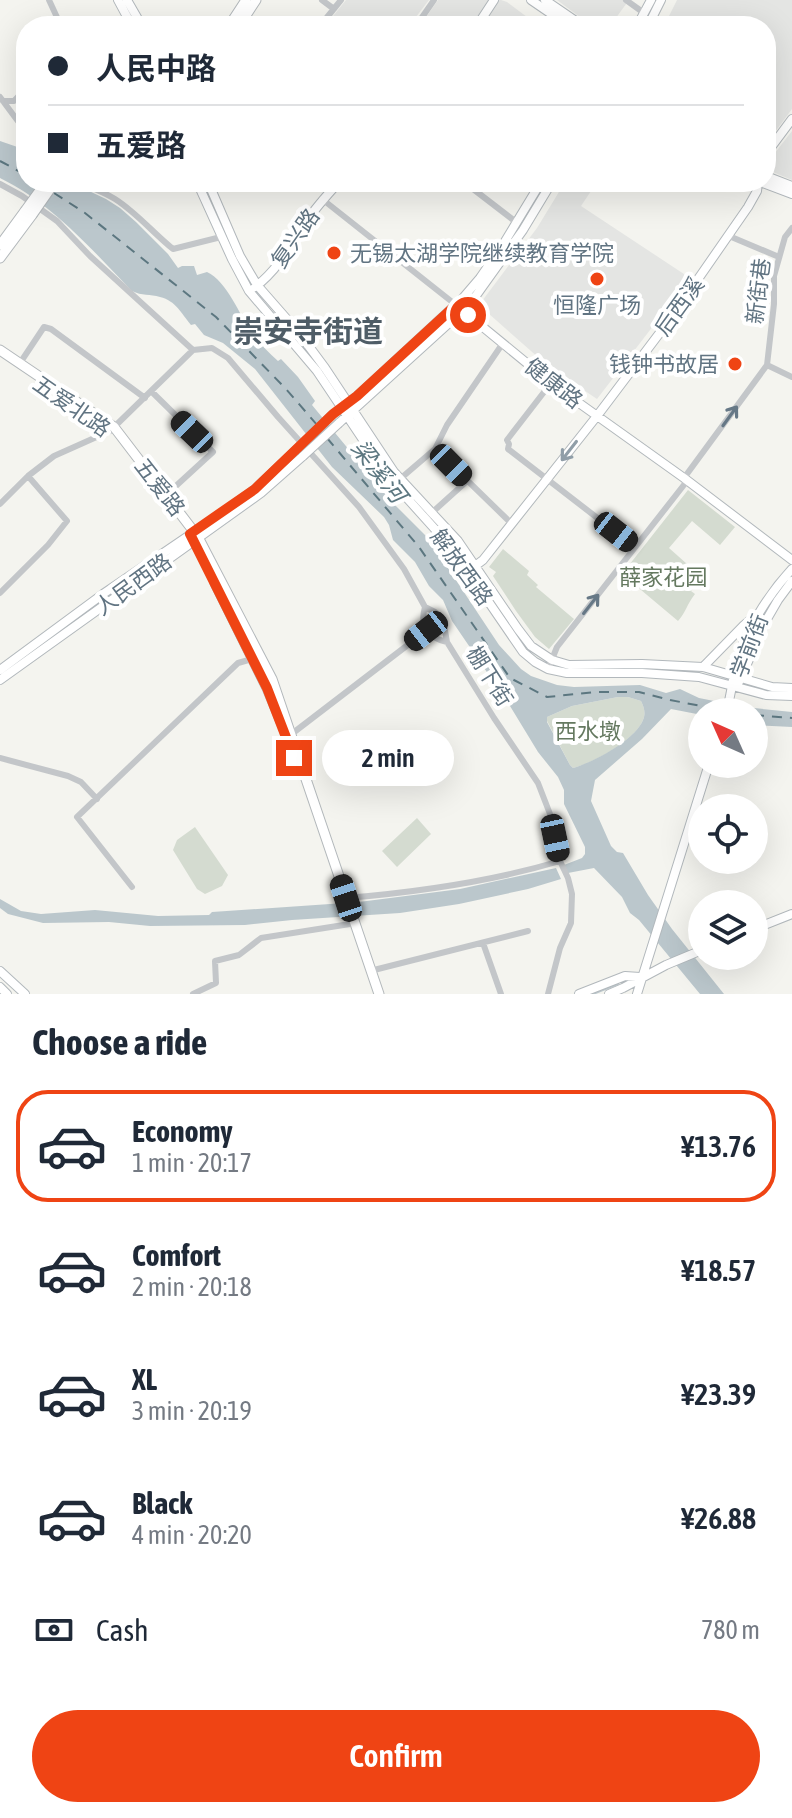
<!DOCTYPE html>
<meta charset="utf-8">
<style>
body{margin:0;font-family:"Asap Condensed","Noto Sans SC",sans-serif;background:#f6f6f7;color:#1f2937;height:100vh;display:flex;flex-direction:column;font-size:30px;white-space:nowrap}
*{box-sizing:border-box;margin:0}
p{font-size:26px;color:#747a83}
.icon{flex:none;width:44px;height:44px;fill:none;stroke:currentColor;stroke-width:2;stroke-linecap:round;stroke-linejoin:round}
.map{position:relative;height:994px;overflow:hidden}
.details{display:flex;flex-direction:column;background:#fff;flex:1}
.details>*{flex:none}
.banner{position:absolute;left:16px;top:16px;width:760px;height:176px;border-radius:32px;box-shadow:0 8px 32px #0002;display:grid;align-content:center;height:176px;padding:0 32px;background:#fff}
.needle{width:52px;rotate:315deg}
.tools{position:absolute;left:688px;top:698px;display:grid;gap:16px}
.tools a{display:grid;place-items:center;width:80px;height:80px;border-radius:50%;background:#fff;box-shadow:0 8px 32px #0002;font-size:40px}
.end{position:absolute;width:36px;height:36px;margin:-18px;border:10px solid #ef4414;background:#fff;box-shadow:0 0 0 4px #fff}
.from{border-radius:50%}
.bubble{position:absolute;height:56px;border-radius:28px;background:#fff;box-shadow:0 8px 32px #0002;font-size:26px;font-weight:600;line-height:56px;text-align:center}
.car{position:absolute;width:24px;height:48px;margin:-24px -12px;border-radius:10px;box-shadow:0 0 6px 2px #0007;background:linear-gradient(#222 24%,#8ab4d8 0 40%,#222 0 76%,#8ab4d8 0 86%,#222 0)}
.banner b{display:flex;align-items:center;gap:28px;height:76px;font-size:30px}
.banner b+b{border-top:2px solid #e0e1e3}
.banner i{width:20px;height:20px;background:#1f2937}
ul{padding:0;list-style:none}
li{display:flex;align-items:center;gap:24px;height:112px;margin:0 16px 12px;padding:0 16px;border:4px solid transparent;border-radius:32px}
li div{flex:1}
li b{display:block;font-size:30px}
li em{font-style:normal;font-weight:600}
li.current{border-color:#ef4414}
li>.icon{width:72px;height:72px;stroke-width:1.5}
h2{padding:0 32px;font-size:36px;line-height:96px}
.pay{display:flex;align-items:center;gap:20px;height:88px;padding:0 32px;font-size:30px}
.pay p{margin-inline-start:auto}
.primary-button{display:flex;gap:16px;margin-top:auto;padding:16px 32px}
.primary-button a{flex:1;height:92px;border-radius:48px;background:#ef4414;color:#fff;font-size:32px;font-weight:600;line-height:92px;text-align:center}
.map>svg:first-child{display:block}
.built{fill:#e4e5e3}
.green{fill:#d4dbd0}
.water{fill:#bbc7cc;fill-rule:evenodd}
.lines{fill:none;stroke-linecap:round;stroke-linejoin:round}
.stream{stroke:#bbc7cc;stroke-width:2}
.ferry{stroke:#5c7780;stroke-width:2;stroke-dasharray:10 8;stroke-linecap:butt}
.secondary-casing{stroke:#b2b8bc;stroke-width:10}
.primary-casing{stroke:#b3b8bb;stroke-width:11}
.street{stroke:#c3c6c9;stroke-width:6}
.secondary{stroke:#fff;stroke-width:8}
.primary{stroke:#fff;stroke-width:9}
.secondary-bridge-casing{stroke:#b2b8bc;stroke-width:10;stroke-linecap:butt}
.primary-bridge-casing{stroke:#b3b8bb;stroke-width:11;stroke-linecap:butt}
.secondary-bridge{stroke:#fff;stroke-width:8}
.primary-bridge{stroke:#fff;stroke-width:9}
.oneway{stroke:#667886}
.oneway2{stroke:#909ea8}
.route{stroke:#ef4414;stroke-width:10}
.poi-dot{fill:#ef4414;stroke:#fff;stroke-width:3}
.labels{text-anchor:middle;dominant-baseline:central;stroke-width:8;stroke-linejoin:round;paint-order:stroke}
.street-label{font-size:22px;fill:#617482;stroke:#fff}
.poi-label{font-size:22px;fill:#617482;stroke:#fff;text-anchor:start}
.park-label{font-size:22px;fill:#657960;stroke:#fff}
.water-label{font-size:24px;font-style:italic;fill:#5c7780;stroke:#fff}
.district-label{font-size:30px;font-weight:bold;fill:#4f5d67;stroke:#fff}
</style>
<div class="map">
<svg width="792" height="994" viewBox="0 0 792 994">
<rect width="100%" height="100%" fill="#f4f4ef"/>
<path class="built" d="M346,0H429L409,26H325Z
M438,0H501L507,2L539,26H420Z
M557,0H629L610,26H592Z
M677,0H792V109L766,144V26H664Z
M792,131V180L773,172L771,158Z
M565,182H597L581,206L690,278L597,399L548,366L479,305L537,228Z"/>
<path class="green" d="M688,490L735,527L720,545L692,521L669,548L696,572L687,583L693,588L691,591L695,594C687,604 686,612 678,621L622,574Z
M503,549L529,571L527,575L538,585L536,587L574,619L549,649L535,637L516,611L493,576L496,572L489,567Z
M618,697H628L641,701C644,707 646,713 643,720C635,740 594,763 573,768L570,765L547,721V717L572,706Z
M417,818L431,834L397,867L382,851Z
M195,827L228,875L222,886L205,894L197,889L173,850L177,840Z"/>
<path class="water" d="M0,141L26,150V182H70L106,199L120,208L136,222L168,254L178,268L182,266H194L197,275L207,272C227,281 240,316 252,333C259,343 269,353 278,361L281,359L298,377L315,401L312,405L393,503L428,538L499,645L521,669L531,676L557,685L574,687L640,685L666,693L680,689L699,698L744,707L792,712V727L754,725V712H702V715L671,709L642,739L595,780L591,801L611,846L617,852L623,853L648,895L672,929L724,994H700L639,920L630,913L622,897L594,868L568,873L564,865L582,858L585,854V847L564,804V790L558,777L538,752L510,706L452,621L443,600L429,586L415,562L393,540L389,525L384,517L332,467L255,369L223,343L204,335L195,324L191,325C181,313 176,301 160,297C150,294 142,296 132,291C91,249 53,204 0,178ZM618,697H628L641,701C644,707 646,713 643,720C635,740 594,762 573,768L570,765L547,722V717L572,706Z
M556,868L561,879L528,889L459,904L400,913L292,920L245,925L150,926L109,922L43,923L8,914L0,908V899L21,911L41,914L95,910L158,916L209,915L212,912L359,902L460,889Z"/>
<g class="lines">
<path class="stream" d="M593,994L618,984"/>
<path class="ferry" d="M0,161L26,175
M54,193L85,213L216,317L286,389L318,426
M327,438L419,547L510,678L547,697L596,692H639L670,700L722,710
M754,715L792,718"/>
<defs>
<path id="secondary" d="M118,0L132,26
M127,0L142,26
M531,0L569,26
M545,0L583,26
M477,26L494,0
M637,26L651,0
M648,26L661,0
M766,154L792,119
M766,176L792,186
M197,182L232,259L249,291L317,371L388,477L451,547L523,652L535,662L548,669L567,673H642L699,677L766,695L792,696
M208,182L240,256L257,285L299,333L325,368L394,472L458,541L518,629L531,646L552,660L569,665L642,664L703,667L772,687L792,688
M760,182L792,194
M255,287C278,270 291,245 306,222C316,207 327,195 339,182
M456,305L551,383L684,478L792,560
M345,405L357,396L462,299L480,278L504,243L541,182
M339,423L470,304L523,230L552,182
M471,569L483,560L597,416L671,318L748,207L757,191L758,182
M703,667L744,625L756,615
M0,670L103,594L225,511L255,489L295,451
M0,680L261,493L303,456
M739,682L767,619L778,600L792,581
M726,712C731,697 732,683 735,668C743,634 768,595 792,569
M754,929L792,914
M0,971L25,994
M0,987L7,994
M579,994L625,976L640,977
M609,994L623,988L666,965L702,950
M637,994L709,764"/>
<path id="primary" d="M229,26L246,0
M239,26L256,0
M0,245L25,211
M0,258L32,215
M0,350L114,427L198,537L272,679L379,994
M215,583L267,688L281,722"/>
</defs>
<use href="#secondary" class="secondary-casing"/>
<use href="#primary" class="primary-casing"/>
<path class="street" d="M49,0L61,26
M322,0L334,9
M626,0L644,13
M320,26L341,0
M416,26L434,0
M0,97L26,132
M3,101H14L26,88
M80,182C91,188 104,192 115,199C137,213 153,233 173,249L221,237
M464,182L516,222
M0,184L22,196L57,221L90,256L193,350L212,348L228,358L278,417L359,507L404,569L425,607L435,612L443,619L447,642L494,718L538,783L550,814L560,861L568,878L572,894L571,923L560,948L548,994
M322,199L456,305
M729,236L779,257
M20,363L44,327L51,329L145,398
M767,365L792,377
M551,383L507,440L509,444L508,449L635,547
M152,392L213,452L166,495
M435,449L512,524
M684,478L767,365L774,304V276L785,237L792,228
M400,479L435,449L447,425L503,343
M0,504L28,476L54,456L110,431L193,350
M426,518L467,481
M0,593L48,545L67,521L28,476
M425,607C419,627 429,638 447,642
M548,669L557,647L687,481
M289,736L426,631
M0,758L68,776L81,782L97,799
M132,887L77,817L238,663L252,659
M346,898C418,892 490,882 560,861
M483,943L501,994
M370,971L528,931
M193,994L216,983L215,961L239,955L261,938L350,924"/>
<use href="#secondary" class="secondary"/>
<use href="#primary" class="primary"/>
<defs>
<path id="secondary-bridge" d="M295,451L333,414
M303,456L339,423"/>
<path id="primary-bridge" d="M25,211L46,182
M32,215L55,182"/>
</defs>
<use href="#secondary-bridge" class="secondary-bridge-casing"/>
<use href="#primary-bridge" class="primary-bridge-casing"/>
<use href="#secondary-bridge" class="secondary-bridge"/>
<use href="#primary-bridge" class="primary-bridge"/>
</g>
<defs><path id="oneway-shaft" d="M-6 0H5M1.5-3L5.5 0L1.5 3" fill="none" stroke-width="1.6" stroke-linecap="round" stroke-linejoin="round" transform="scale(2)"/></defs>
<g class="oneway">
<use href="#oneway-shaft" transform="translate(730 416) rotate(-54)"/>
<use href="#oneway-shaft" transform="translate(591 604) rotate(-52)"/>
</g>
<use class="oneway2" href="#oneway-shaft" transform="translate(569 451) rotate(128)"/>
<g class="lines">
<path class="route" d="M294,758L267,688L190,534L255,489L333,414L357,396L456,305L468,315"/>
</g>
<g class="poi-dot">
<circle cx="334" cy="253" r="8"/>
<circle cx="597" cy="279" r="8"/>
<circle cx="735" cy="364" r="8"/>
</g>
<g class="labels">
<g class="street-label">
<text transform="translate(295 238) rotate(-55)">复兴路</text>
<text transform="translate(758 291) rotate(-83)">新街巷</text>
<text transform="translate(679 306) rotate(-54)">后西溪</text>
<text transform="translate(554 383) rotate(38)">健康路</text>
<text transform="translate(72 406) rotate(35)">五爱北路</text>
<text transform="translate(160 487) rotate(52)">五爱路</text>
<text transform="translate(462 567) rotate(54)">解放西路</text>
<text transform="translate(133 584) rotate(-36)">人民西路</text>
<text transform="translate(749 646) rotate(-69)">学前街</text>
<text transform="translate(490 676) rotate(58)">棚下街</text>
</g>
<g class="poi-label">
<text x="350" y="253">无锡太湖学院继续教育学院</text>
<text x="597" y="305" text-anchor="middle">恒隆广场</text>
<text x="719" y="364" text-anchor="end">钱钟书故居</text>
</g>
<g class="park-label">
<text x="663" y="577">薛家花园</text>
<text x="588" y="731">西水墩</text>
</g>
<g class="water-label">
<text transform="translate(379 471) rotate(52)">梁溪河</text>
</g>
<g class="district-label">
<text x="308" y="331">崇安寺街道</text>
</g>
</g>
</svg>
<div class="tools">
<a><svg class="needle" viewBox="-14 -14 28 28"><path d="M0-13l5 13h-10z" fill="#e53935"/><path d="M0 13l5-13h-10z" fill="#747a83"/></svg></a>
<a><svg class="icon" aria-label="locate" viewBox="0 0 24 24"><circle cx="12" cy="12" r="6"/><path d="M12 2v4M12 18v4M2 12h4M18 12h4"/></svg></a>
<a><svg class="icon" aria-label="layers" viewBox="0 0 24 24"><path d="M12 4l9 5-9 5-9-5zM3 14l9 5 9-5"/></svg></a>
</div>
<i class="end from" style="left:468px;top:315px"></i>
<i class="end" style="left:294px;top:758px"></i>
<div class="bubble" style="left:322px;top:730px;width:132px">2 min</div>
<i class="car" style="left:192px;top:432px;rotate:314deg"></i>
<i class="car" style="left:451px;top:465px;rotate:135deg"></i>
<i class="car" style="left:616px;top:532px;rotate:128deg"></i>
<i class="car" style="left:426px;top:631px;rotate:232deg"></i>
<i class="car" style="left:555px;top:838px;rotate:168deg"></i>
<i class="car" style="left:346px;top:898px;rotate:342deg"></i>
<div class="banner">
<b><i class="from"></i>人民中路</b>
<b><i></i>五爱路</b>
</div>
</div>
<section class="details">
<h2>Choose a ride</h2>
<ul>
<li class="current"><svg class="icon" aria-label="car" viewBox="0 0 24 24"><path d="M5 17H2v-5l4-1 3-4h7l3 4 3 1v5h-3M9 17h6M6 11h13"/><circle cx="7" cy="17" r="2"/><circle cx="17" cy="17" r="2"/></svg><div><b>Economy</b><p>1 min · 20:17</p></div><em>¥13.76</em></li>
<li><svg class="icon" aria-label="car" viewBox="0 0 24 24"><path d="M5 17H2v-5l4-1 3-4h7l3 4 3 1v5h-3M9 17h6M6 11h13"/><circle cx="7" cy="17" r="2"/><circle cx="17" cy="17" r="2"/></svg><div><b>Comfort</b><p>2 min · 20:18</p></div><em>¥18.57</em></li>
<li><svg class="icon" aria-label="car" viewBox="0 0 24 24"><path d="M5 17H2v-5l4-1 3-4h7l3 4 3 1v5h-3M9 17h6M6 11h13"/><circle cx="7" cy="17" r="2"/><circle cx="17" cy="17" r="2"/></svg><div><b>XL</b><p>3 min · 20:19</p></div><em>¥23.39</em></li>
<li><svg class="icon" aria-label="car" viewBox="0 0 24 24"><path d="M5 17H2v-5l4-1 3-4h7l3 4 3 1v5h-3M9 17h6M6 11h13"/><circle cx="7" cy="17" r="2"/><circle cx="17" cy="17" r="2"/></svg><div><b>Black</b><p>4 min · 20:20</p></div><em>¥26.88</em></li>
</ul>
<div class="pay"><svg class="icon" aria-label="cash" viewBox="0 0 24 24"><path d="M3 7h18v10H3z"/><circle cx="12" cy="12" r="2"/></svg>Cash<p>780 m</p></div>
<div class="primary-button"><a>Confirm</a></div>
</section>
